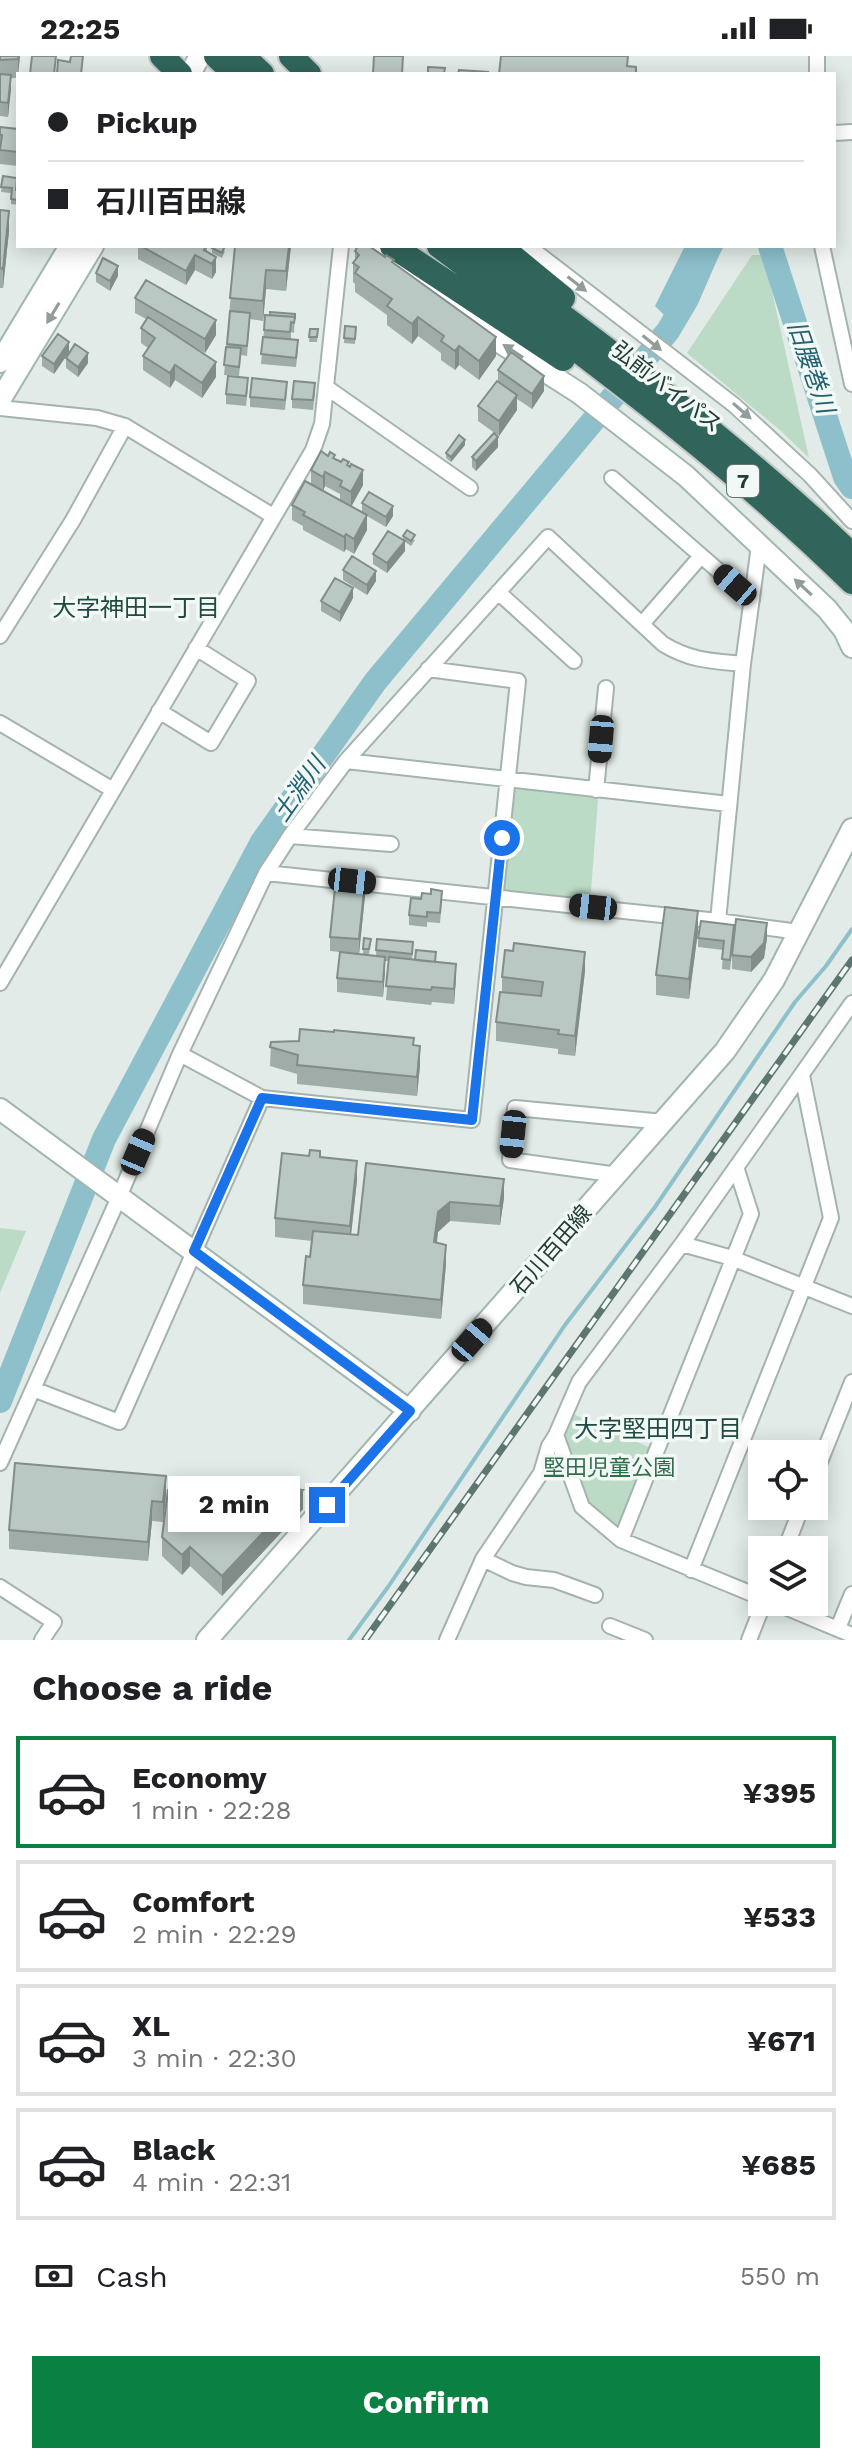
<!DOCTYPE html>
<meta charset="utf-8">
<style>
body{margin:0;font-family:"Work Sans","Noto Sans JP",sans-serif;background:#f2f2f2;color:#202124;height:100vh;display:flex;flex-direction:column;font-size:30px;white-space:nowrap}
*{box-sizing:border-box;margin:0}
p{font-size:26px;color:#757577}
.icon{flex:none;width:44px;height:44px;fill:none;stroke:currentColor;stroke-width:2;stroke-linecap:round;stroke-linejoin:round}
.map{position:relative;height:1584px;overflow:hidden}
.sheet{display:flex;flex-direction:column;background:#fff;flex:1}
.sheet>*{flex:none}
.banner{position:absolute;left:16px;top:16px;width:820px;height:176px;border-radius:0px;box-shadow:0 4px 20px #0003;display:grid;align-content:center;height:176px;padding:0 32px;background:#fff}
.tools{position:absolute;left:748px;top:1384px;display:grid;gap:16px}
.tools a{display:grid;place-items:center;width:80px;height:80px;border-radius:0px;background:#fff;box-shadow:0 4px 20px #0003;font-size:40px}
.end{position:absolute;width:36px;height:36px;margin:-18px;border:10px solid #1a73e8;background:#fff;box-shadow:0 0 0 4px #fff}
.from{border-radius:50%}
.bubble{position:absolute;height:56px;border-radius:0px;background:#fff;box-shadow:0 4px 20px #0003;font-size:26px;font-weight:700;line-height:56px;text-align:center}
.car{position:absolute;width:24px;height:48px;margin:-24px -12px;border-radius:10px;box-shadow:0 0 6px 2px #0007;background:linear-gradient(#222 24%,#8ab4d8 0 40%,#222 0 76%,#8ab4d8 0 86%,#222 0)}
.banner b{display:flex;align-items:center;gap:28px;height:76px;font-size:30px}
.banner b+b{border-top:2px solid #e0e0e0}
.banner i{width:20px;height:20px;background:#202124}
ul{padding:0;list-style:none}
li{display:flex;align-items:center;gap:24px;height:112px;margin:0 16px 12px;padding:0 16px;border:4px solid #e0e0e0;border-radius:0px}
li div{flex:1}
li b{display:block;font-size:30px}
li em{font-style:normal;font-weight:700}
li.active{border-color:#0b8043}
li>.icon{width:72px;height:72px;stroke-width:1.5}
h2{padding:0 32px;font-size:36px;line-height:96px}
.pay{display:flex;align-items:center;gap:20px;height:88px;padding:0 32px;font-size:30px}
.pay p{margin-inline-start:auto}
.button{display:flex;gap:16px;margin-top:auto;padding:16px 32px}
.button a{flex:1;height:92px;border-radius:0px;background:#0b8043;color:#fff;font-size:32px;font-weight:700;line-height:92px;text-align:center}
.status{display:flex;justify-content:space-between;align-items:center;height:56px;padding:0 40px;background:#fff;direction:ltr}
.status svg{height:22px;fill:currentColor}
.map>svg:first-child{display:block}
.green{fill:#bcdbc6}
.water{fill:#8ec0cc}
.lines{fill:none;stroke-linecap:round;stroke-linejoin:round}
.stream{stroke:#8ec0cc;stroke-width:4}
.river{stroke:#8ec0cc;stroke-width:24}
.street-casing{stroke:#a5b3ae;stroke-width:18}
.secondary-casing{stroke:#a1b6af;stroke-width:24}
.highway-casing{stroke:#c1c8c6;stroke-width:28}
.street{stroke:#fff;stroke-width:14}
.secondary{stroke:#fff;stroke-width:20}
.highway{stroke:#31655c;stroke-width:24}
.rail-casing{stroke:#5e7671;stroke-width:7}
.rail{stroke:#f2f8f5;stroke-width:4;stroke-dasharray:12;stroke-linecap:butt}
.wall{fill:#a0aca8}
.shaded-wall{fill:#828c88}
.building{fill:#bac8c3;stroke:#828c88;stroke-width:2}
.oneway{fill:#919d9a}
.route{stroke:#1a73e8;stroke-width:10}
.labels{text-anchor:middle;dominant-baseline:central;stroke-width:7;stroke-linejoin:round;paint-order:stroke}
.shield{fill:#f2f8f5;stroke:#61746f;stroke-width:2}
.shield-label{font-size:20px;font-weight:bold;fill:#233b35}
.street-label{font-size:22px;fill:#233b35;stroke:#f2f8f5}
.park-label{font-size:22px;fill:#306e4b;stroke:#f2f8f5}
.water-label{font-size:24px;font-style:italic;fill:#226172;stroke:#f2f8f5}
.neighbourhood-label{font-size:24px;fill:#214b42;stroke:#f2f8f5}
</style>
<div class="status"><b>22:25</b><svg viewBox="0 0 49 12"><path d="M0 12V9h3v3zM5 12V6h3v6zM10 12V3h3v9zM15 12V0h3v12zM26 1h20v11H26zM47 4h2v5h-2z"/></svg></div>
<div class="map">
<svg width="852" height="1584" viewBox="0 0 852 1584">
<rect width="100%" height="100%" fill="#e2ebe7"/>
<path class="green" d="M752,199H764L809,402L781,375L687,297Z
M518,733L592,740L598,744L591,835L584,845L508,838L502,833L512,737Z
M0,1172L26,1175L0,1237Z
M573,1358L651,1392L617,1474L590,1448L564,1381Z"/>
<path class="water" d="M685,190H724L680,275L655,250Z"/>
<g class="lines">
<path class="stream" d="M349,1584L388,1531L565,1269L655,1151L795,946L826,910L852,873"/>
<path class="river" d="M770,190L845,421L852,431
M0,1345L104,1083L262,786L375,626L668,275L687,243L710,190"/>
<defs>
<path id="street" d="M817,18V0
M834,77L852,76
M528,190L734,349L810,419L852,465
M822,190L852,328
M326,331L470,432
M0,352L97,362L125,370L273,460
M612,422L752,544
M498,536L574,605
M642,568L701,500
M0,580L73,464L125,370
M159,655L211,687L248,625L196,592
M0,667L113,734
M346,705L729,748
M596,734L606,632
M290,780L391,788
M266,817L718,865L799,876
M718,865L743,608L759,490
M0,927L313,394L322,368L341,190
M180,998L262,1042L472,1064L518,625L428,613
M618,1119L510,1104L515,1052L664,1066
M682,1188L732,1202L852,1250
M33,1333L119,1366L262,1042
M0,1407L119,1141L180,998L266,817L290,780L346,705L548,481L663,588C691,605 712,605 743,608
M814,1421L852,1326
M621,1484L751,1158L736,1111
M785,1494L802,1450
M483,1503L512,1517L526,1521L554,1524L595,1539
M691,1514L831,1162L802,1019
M0,1531L54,1566L42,1584
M762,1542L621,1484L582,1451L556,1379L579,1326L682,1188L852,947
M773,1546L852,1579
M610,1570L645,1584
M838,1572L852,1538
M447,1584L483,1503L541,1417L549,1390L556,1379
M749,1584L764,1546"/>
<path id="secondary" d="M190,18L200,0
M375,190L496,284L579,337L686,420L827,553L844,574L852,591
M0,306L70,190
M0,344L93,190
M0,1053L410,1355
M207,1584L725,995L774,924L852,773"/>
<path id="highway" d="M162,0L180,18
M216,0L235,18
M243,0L262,18
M291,0L309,18
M392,190L563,303
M439,190C581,297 725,401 852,526
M468,190C601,288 733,385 852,499
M500,190L563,242"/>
</defs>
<use href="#street" class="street-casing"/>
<use href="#secondary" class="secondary-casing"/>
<use href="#highway" class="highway-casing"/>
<use href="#street" class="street"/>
<use href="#secondary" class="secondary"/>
<use href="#highway" class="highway"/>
<defs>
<path id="rail" d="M365,1584L852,904"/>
</defs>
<use href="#rail" class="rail-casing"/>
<use href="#rail" class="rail"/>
</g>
<path class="wall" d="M0,0H20L18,22H11L8,61L0,60Z
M0,71L18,73V110L0,108Z
M3,120L18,134V149L11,148V137L1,136Z
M0,154L9,175L3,232H0Z
M138,190H207V196L216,216L212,223L195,214L186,229L138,203Z
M235,190H291L286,235L266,233L263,265L250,263L247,300L241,299L239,320L224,319Z
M212,192L225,195L222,202L212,197Z
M355,195L394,208L496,300L479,324L459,309L455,314L441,304V297L418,280L412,288L387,269V259L355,236V228L353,226V207L355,205Z
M96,217L118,220L110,235L96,226Z
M135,242L216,279L205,297L192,290L216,321L202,342L175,324L170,332L143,314V300L148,292L141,287V272L146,263L135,257Z
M295,258L294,277L291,276V284L298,294L296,311L261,308L264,274L270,259Z
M345,270L356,271L355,288L344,287Z
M310,273H318L317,286H309Z
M69,296L54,318L42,310V300Z
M66,302L88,307L78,321L66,312Z
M498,314L544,335L532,353L517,343V354L499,380L478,365V350L498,325Z
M248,332L246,350L226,348V338Z
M287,335L285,354L250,351V341Z
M315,337L313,354L292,352V343Z
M465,389L451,406L446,402V397Z
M498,391L476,415L472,411V401Z
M335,403L349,411L363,429L351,451L340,444V438L325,430L323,435L362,457V447L393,460L386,471L367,460V474L354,498L346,493L344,496L303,474V470L292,464V449L311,429V414Z
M403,480L415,484L411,490L405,486V495L387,517L373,508V498L403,484Z
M343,514L376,525L367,539L343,524Z
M353,542L340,566L321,555V545Z
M431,838L442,844L440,867L427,866V871L409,869V859L421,843Z
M365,840L359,898L330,895V881Z
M698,875L689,943L656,939V919Z
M734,879L730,914L722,913L723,894L698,891V882Z
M364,882L371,883L369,898H363Z
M767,882L764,902L751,916L732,913V899Z
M377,883L413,896L412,903L435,906L456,922L454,948L432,946L431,949L386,944L389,905H385L383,941L337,936V922L376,900Z
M585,915L575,1000L558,998V993L496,985V966L502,936V921Z
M271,986L414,989L420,1009L417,1040L297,1028V1018L270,1010Z
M366,1107L504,1142L500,1169L450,1165L438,1176L437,1187L446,1208L441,1263L303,1248V1229L310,1201L312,1185L275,1181V1162L357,1124L351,1178L358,1179Z
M166,1439L163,1466L152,1465L148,1505L9,1493V1474Z
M303,1453L222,1540L190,1510L182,1519L162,1500V1481Z"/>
<path class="shaded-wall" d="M18,0H20L18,18Z
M11,19V34L8,61V47Z
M9,155V175L3,232V213Z
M289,190H291L286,235V215Z
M195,199V214L186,229V215Z
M216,201V216L212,223V208Z
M118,210V220L110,235V225Z
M266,214V233L263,265V245Z
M418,261V280L412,288V268Z
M216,264V279L205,297V283Z
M496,281V300L479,324V305Z
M69,286V296L54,318V308Z
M459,290V309L455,314V295Z
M88,297V307L78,321V311Z
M216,306V321L202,342V327Z
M175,309V324L170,332V317Z
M544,320V335L532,353V338Z
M517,339V354L499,380V365Z
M498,381V391L476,415V405Z
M465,384V389L451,406V401Z
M363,414V429L351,451V436Z
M325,416V430L323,435V421Z
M393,450V460L386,471V461Z
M367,459V474L354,498V483Z
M346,478V493L344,496V481Z
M405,485V495L387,517V507Z
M376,515V525L367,539V529Z
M353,532V542L340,566V556Z
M365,825V840L359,898V883Z
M698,855V875L689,943V923Z
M767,867V882L764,902L751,916V901Z
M585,896V915L575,1000V980Z
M385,901V916L383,941V926Z
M456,908V922L454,948V933Z
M420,990V1009L417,1040V1021Z
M357,1105V1124L350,1189V1170Z
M504,1123V1142L500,1169V1150Z
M450,1146V1165L438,1176L434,1206V1186L438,1156Z
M446,1189V1208L441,1263V1244Z
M166,1420V1439L163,1466V1446Z
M303,1434V1453L222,1540V1520Z
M152,1445V1465L148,1505V1486Z
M190,1491V1510L182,1519V1499Z"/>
<path class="building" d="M0,0H18V3L0,4Z
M32,0H56L54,18H30Z
M71,0H83L81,18H57L58,4L70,6Z
M374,0H403L402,18H373Z
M501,0H628L627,10L636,11V18H499Z
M428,11L445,12L444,18H428Z
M459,14L488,16V18H458Z
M0,18L11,19L8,47L0,46Z
M0,71L18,73V96L0,94L2,79H0Z
M3,120L17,122L16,134H18V144L11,143L12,132L1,131Z
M0,154L9,155L3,213L0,212Z
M141,190H206L204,194L216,201L212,208L195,199L186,215Z
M213,190H225L222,197L212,192Z
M235,190H289L286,215L266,214L263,245L230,242Z
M358,190H369L385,201L386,199L394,204L392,206L496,281L479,305L459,290L455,295L441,285L444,280L418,261L412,268L387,250L392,243L355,217L359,211L353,207L359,199L355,195Z
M103,202L118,210L110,225L96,217Z
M146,224L216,264L205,283L135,242Z
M230,255L250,257L247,290L227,288Z
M270,256L295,258V263V261L270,259Z
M265,259L295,261L294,267L291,266L290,276L264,274Z
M148,261L216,306L202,327L175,309L170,317L143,300L155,282L141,272Z
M345,270L356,271L355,283L344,282Z
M310,273H318L317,281H309Z
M58,278L69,286L54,308L42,300Z
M263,281L298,284L296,302L261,298Z
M75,288L88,297L78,311L66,302Z
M226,291L241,292L239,311L224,309Z
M511,296L544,320L532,338L498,314Z
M228,320L248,322L246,340L226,338Z
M252,322L287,326L285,344L250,341Z
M294,325L315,327L313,344L292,343Z
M497,325L517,339L499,365L478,350Z
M494,377L498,381L476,405L472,401Z
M459,379L465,384L451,401L446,397Z
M321,395L328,400L330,396L335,399L333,402L341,406L343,403L349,406L347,409L350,411L351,408L363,414L351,436L340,430L342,425L325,416L323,421L311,414Z
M305,425L367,459L354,483L346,478L344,481L303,459L305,456L292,449Z
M369,436L393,450L386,461L362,447Z
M407,474L415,479L411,485L403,480Z
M388,475L405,485L387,507L373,498Z
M352,500L376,515L367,529L343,514Z
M335,522L353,532L340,556L321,545Z
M336,822L365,825L359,883L330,881Z
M431,833L442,835L440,857L427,856V861L409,859L411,842L421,843L422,837L431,838Z
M665,851L698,855L689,923L656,919Z
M736,863L767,867L764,887L751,901L732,899Z
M701,865L734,869L730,904L722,903L724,885L698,882Z
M364,882L371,883L369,893H363Z
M377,883L413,886L412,898L376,894Z
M514,887L585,896L575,980L558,978L559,974L496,966L500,936L541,940L543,926L502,921L505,894L513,895Z
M416,894L436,896L435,906L415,904Z
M340,896L385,901L383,926L337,922Z
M389,901L456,908L454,933L432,931L431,934L386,930Z
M300,973L334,976V974L414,982L413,989L420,990L417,1021L297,1009L298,999L270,991L271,986L299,985Z
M310,1094L320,1095V1101L357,1105L350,1170L275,1162L282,1097L309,1100Z
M366,1107L504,1123L500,1150L450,1146L438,1156L434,1186L446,1189L441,1244L303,1229L306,1200L310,1201L313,1175L358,1179Z
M15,1407L166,1420L163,1446L152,1445L148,1486L9,1474Z
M187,1423L303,1434L222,1520L190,1491L182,1499L162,1481L168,1434L172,1430L186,1431Z"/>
<defs><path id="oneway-solid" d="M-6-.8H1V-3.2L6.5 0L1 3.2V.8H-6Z" transform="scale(2)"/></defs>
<g class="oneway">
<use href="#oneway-solid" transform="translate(577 228) rotate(38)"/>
<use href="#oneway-solid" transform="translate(53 257) rotate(121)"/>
<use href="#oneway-solid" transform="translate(652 287) rotate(38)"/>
<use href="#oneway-solid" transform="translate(513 295) rotate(-147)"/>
<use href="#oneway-solid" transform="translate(742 355) rotate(41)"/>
<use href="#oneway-solid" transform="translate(803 531) rotate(-137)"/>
</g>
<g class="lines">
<path class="route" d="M327,1449L410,1355L194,1195L262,1042L472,1064L502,782"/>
</g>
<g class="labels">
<rect class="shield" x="727" y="409" width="32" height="32" rx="6"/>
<g class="shield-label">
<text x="743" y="425">7</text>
</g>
<g class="street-label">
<text transform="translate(667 331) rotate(38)">弘前バイパス</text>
<text transform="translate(551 1194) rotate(-49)">石川百田線</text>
</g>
<g class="park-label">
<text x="609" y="1411">堅田児童公園</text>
</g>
<g class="water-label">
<text transform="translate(811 311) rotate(71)">旧腰巻川</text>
<text transform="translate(299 733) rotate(-55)">土淵川</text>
</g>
<g class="neighbourhood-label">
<text x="136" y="552">大字神田一丁目</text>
<text x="658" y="1373">大字堅田四丁目</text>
</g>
</g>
</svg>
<div class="tools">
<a><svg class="icon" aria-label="locate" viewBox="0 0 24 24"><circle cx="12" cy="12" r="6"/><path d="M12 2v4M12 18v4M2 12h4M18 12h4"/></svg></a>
<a><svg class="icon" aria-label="layers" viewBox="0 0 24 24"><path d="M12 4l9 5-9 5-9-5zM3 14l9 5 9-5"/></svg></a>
</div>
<i class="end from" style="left:502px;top:782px"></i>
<i class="end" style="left:327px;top:1449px"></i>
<div class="bubble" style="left:168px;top:1420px;width:132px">2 min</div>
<i class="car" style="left:735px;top:529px;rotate:311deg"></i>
<i class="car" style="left:601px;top:683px;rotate:185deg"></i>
<i class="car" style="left:352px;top:825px;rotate:96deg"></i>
<i class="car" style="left:593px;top:851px;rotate:276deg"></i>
<i class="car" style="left:513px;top:1078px;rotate:186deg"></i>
<i class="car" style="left:138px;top:1096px;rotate:23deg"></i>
<i class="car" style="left:472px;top:1284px;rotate:41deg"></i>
<div class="banner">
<b><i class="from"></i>Pickup</b>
<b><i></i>石川百田線</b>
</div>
</div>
<section class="sheet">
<h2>Choose a ride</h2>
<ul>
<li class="active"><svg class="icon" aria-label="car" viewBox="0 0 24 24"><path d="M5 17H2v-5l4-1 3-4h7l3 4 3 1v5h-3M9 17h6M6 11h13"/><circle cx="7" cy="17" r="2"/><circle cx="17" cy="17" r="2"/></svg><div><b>Economy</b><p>1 min · 22:28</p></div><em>¥395</em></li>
<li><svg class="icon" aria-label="car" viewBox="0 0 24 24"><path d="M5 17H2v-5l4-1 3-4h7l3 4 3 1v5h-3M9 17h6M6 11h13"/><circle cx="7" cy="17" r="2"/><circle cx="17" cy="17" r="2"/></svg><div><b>Comfort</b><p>2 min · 22:29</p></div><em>¥533</em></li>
<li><svg class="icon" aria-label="car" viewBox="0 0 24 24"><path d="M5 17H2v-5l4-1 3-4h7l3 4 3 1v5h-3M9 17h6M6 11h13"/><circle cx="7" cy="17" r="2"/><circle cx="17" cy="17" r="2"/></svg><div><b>XL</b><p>3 min · 22:30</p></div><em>¥671</em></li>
<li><svg class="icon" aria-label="car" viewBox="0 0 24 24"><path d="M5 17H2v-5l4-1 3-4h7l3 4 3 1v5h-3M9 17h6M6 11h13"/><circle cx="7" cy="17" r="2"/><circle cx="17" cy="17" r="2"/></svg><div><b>Black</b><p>4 min · 22:31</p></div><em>¥685</em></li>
</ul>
<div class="pay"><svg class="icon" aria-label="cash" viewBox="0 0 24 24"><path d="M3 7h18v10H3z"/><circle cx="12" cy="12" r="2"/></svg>Cash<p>550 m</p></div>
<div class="button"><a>Confirm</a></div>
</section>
